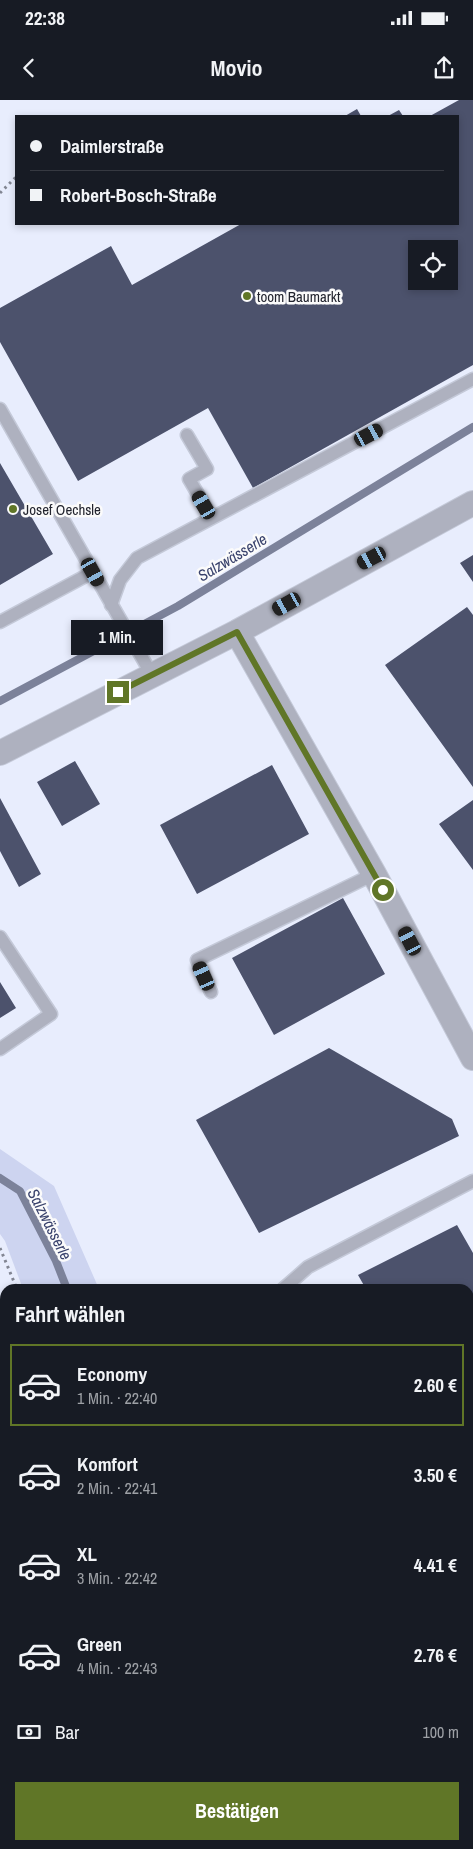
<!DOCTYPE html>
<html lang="de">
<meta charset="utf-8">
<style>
body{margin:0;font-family:"Archivo Narrow",sans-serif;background:#20242c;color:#f1f3f6;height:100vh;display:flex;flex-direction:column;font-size:19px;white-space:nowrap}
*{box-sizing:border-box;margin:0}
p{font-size:16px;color:#9ea1a6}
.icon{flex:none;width:28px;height:28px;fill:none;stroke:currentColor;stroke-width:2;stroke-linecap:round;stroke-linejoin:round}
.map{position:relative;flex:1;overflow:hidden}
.drawer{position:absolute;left:0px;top:1184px;width:474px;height:566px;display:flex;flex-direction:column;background:#171b24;border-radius:15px 15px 0 0;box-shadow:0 2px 8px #0003}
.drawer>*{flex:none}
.banner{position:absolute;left:15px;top:15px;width:444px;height:110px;border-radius:0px;box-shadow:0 2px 8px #0003;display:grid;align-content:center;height:110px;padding:0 15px;background:#171b24}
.tools{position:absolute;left:408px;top:140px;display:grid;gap:10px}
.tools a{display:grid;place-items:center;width:50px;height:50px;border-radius:0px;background:#171b24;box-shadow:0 2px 8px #0003;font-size:25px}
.end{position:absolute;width:22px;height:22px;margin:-11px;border:6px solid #607627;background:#fff;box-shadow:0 0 0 2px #fff}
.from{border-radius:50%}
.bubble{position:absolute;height:35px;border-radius:0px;background:#171b24;box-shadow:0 2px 8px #0003;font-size:16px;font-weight:700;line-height:35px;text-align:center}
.car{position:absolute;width:15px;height:30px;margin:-15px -8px;border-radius:6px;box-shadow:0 0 4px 1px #0007;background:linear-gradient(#222 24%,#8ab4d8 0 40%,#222 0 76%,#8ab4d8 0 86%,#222 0)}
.banner b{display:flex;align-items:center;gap:18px;height:48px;font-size:19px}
.banner b+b{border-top:1px solid #363941}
.banner i{width:12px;height:12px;background:#f1f3f6}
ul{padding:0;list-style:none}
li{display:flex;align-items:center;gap:15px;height:82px;margin:0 10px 8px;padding:0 5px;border:2px solid transparent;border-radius:0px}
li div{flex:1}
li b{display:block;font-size:19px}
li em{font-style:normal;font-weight:700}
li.active{border-color:#607627}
li>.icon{width:45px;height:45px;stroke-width:1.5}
h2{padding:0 15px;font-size:22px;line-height:60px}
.pay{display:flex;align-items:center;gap:12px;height:55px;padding:0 15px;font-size:19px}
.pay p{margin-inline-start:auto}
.action{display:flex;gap:10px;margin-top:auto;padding:10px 15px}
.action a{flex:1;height:58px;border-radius:0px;background:#607627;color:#fff;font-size:20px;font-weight:700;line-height:58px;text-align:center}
.status{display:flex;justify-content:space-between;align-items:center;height:35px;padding:0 25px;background:#171b24;direction:ltr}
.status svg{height:14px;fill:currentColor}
header{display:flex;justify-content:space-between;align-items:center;height:65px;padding:0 15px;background:#171b24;font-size:22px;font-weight:700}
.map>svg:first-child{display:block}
.green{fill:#cdd4f0}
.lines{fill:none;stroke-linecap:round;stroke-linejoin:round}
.stream{stroke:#7c829a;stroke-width:8}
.building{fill:#4c526c;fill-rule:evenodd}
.service-casing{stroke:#c4c9d8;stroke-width:15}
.minor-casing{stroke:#c4c9d8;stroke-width:26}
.path{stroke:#828693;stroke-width:3;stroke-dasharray:2.5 4;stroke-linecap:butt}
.service{stroke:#aeb1bf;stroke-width:12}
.minor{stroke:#aeb1bf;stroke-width:24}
.route{stroke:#607627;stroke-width:6}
.poi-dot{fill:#607627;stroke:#fbfbfb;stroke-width:2}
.labels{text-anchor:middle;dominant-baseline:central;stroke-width:5;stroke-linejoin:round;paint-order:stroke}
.poi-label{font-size:15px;fill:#22242e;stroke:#fbfbfb;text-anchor:start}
.water-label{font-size:16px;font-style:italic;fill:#3a436d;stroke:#fbfbfb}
</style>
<div class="status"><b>22:38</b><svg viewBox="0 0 49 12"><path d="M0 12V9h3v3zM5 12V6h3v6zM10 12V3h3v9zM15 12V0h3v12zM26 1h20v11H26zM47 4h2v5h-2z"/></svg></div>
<header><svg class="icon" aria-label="back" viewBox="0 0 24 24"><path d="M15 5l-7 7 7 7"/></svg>Movio<svg class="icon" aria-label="share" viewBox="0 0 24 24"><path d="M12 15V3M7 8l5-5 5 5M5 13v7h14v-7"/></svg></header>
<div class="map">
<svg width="473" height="1749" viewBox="0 0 473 1749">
<rect width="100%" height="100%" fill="#e8edfd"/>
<path class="green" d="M0,1049L54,1086L99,1189H23L5,1141L0,1134Z
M193,1745H274L276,1749H194Z"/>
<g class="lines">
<path class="stream" d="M0,601L178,506L473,327
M0,1078L20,1091L56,1161L67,1189
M226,1745V1749"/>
</g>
<path class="building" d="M459,0H473V265L253,388L208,308L78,381L0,242V208L111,146L132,185L241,124H458V16H430ZM416,149H449V181H416Z
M357,9L361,16H345Z
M399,10L403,16H388Z
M0,363L53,454L0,485Z
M473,455V482L460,463Z
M467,507L473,515V687L385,565Z
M75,661L100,704L62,726L37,682Z
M272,665L309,734L197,794L160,725Z
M0,698L41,774L19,787L0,751Z
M473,700V770L439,724Z
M343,798L385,874L274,935L232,858Z
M0,882L16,908L0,918Z
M329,948L452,1019L459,1036L259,1133L196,1020Z
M457,1125L473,1153V1246L469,1249V1189H366L358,1175Z"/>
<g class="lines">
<defs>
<path id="service" d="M0,309L152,575
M187,335L207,369L189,379L212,418
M111,505L120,480L137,458L473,279
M0,522L93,472
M0,837L51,914L0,949
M211,892L197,860L374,774
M283,1189L308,1167L473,1081"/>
<path id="minor" d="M237,532L374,774L473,958
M0,653L237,532L473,403
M469,1504L473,1502
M299,1745L300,1749"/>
</defs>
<use href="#service" class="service-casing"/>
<use href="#minor" class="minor-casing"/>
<path class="path" d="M0,93L16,77
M0,1148L17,1189
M183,1745V1749"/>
<use href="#service" class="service"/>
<use href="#minor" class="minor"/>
</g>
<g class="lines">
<path class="route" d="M118,592L237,532L383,790"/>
</g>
<g class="poi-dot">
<circle cx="247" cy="196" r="5"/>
<circle cx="13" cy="409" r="5"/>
</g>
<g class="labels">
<g class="poi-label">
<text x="257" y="196">toom Baumarkt</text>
<text x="23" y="409">Josef Oechsle</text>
</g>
<g class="water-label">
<text transform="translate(232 457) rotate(-31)">Salzwässerle</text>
<text transform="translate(50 1124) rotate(63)">Salzwässerle</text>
</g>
</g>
</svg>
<div class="tools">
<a><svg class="icon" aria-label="locate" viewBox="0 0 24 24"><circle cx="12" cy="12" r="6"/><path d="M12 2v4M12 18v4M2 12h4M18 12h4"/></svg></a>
</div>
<i class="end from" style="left:383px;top:790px"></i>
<i class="end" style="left:118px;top:592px"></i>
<div class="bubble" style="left:71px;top:520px;width:92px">1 Min.</div>
<i class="car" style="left:369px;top:335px;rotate:62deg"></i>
<i class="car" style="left:204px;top:405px;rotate:330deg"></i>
<i class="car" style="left:372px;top:458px;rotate:242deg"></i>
<i class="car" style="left:93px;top:472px;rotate:151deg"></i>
<i class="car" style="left:287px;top:504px;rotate:241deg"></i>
<i class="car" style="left:410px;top:841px;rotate:332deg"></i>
<i class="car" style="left:204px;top:876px;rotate:336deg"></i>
<div class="banner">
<b><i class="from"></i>Daimlerstraße</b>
<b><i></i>Robert-Bosch-Straße</b>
</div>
<section class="drawer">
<h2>Fahrt wählen</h2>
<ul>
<li class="active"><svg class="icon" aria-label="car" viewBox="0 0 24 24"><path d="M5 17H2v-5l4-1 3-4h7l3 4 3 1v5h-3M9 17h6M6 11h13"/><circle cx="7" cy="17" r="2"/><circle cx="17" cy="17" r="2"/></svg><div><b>Economy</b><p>1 Min. · 22:40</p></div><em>2.60 €</em></li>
<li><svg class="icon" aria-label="car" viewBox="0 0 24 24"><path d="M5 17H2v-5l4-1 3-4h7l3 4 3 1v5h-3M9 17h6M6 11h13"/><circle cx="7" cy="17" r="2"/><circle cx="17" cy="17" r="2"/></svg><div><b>Komfort</b><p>2 Min. · 22:41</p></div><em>3.50 €</em></li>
<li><svg class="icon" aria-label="car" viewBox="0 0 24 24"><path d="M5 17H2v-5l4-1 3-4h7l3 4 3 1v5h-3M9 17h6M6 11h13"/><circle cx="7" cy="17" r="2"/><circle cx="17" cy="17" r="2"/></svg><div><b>XL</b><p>3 Min. · 22:42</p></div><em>4.41 €</em></li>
<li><svg class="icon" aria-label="car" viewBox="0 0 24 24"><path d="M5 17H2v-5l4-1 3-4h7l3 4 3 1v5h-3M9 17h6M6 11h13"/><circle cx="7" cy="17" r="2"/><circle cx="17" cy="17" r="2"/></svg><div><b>Green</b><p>4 Min. · 22:43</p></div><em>2.76 €</em></li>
</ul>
<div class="pay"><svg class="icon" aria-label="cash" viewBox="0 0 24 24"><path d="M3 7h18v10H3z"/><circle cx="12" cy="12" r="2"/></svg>Bar<p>100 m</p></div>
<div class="action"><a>Bestätigen</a></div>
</section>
</div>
